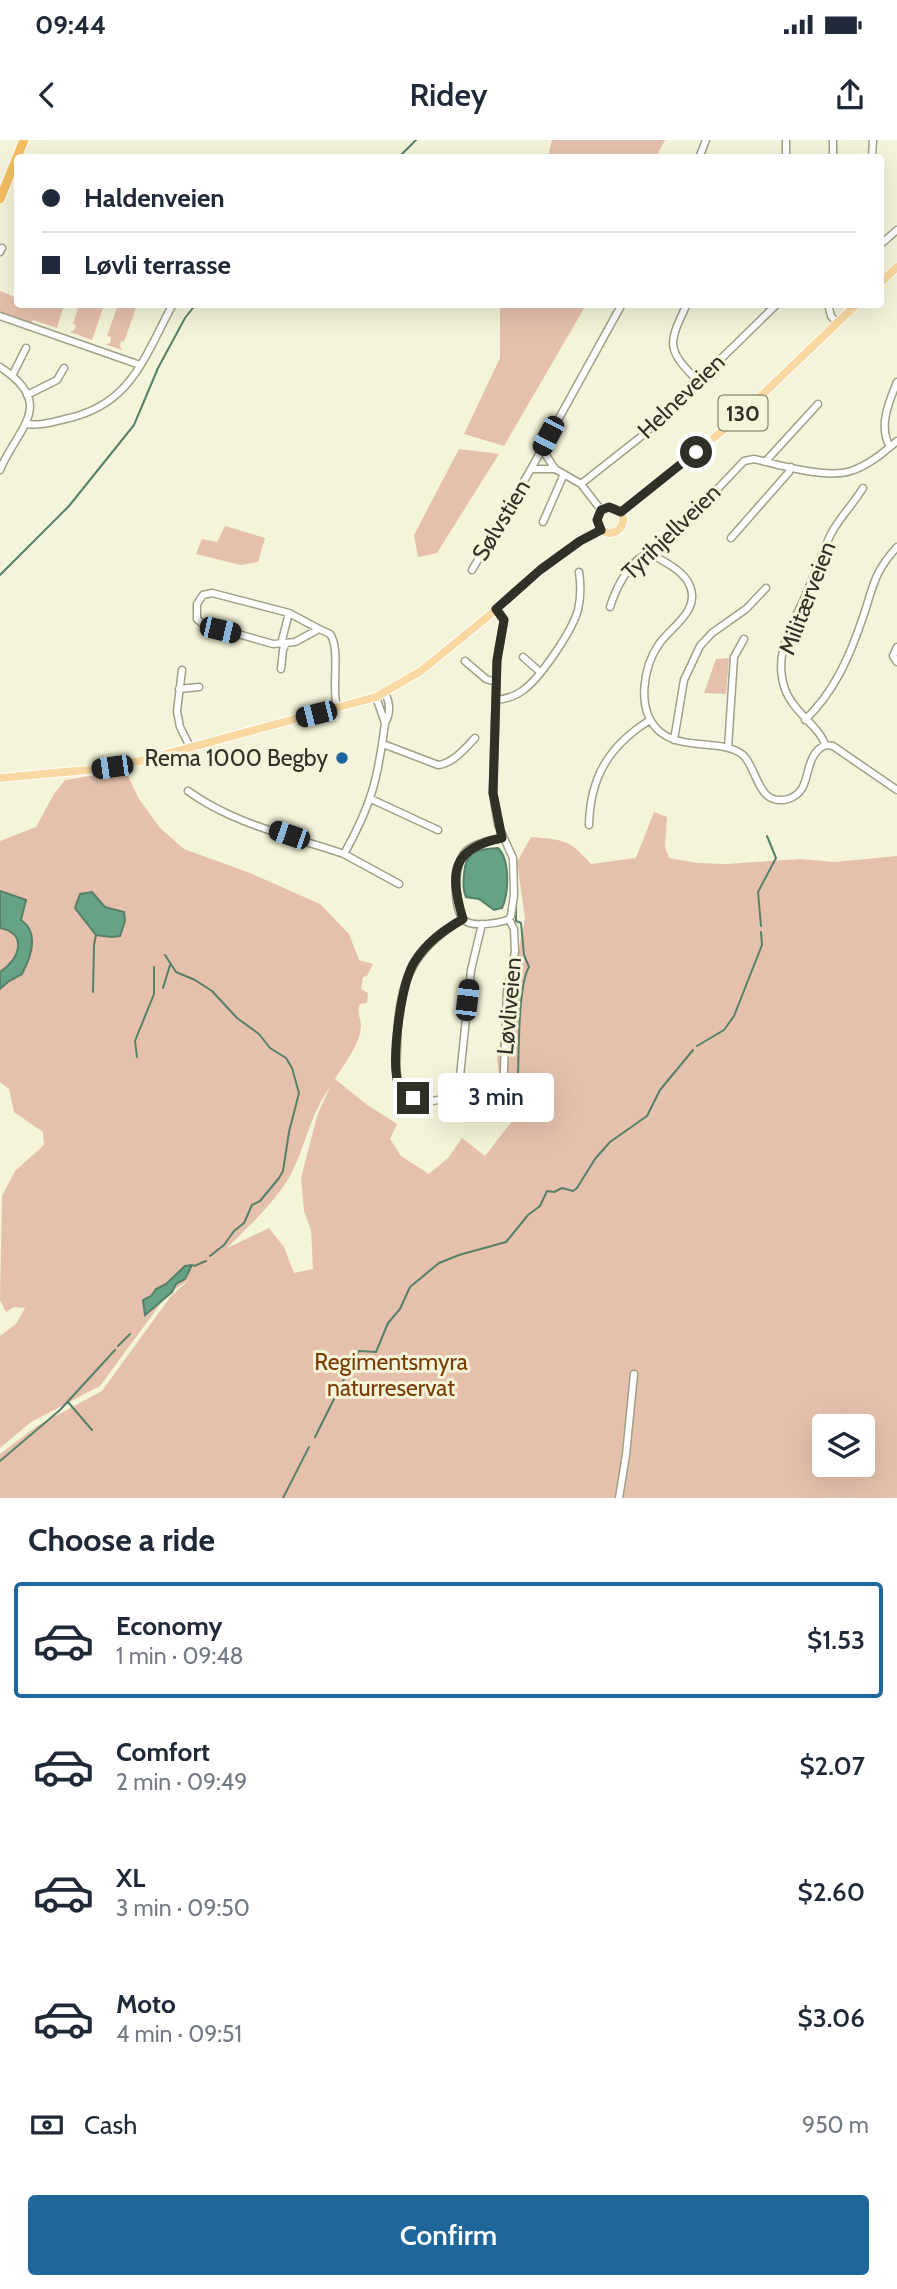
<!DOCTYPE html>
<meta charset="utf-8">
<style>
body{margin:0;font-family:Cabin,sans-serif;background:#f2f2f3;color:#1f2937;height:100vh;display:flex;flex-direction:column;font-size:26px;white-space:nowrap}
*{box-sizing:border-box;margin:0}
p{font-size:23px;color:#747a83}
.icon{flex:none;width:38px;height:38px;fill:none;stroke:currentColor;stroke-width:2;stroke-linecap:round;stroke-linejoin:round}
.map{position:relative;height:1358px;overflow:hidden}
.side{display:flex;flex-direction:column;background:#fff;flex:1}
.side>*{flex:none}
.banner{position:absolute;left:14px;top:14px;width:870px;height:154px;border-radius:7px;box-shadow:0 7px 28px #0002;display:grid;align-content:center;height:154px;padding:0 28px;background:#fff}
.tools{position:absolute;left:812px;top:1274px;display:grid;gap:14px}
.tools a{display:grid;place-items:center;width:63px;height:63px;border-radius:7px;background:#fff;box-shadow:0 7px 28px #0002;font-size:35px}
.end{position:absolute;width:32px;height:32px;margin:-16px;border:9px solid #303026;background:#fff;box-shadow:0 0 0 4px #fff}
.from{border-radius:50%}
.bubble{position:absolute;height:49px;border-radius:7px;background:#fff;box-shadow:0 7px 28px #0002;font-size:23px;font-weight:600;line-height:49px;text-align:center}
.car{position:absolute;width:21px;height:42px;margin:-21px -10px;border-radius:9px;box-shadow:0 0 5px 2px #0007;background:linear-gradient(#222 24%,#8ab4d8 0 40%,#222 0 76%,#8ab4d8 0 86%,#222 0)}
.banner b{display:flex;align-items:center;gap:24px;height:66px;font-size:26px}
.banner b+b{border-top:2px solid #e0e1e3}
.banner i{width:18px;height:18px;background:#1f2937}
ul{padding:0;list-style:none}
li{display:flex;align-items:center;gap:21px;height:116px;margin:0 14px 10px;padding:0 14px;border:4px solid transparent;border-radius:7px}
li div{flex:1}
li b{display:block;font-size:26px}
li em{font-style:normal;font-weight:600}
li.active{border-color:#1f679b}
li>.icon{width:63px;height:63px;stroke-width:1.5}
h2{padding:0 28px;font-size:32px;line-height:84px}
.pay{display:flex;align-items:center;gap:18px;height:77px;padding:0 28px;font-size:26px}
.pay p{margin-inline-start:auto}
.primary-button{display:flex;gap:14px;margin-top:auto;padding:14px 28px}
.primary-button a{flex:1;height:80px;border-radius:7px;background:#1f679b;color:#fff;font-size:28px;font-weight:600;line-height:80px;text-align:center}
.status{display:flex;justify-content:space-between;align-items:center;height:49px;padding:0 35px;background:#fff;direction:ltr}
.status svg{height:19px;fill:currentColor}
header{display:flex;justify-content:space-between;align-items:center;height:91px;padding:0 28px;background:#fff;font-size:32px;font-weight:600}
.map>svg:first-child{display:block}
.green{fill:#e5c1ad;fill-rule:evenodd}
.water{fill:#66a285;stroke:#568068;stroke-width:2}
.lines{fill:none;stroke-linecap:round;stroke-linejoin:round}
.stream{stroke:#568068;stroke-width:2}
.minor-casing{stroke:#a0a088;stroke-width:9}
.major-casing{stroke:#fff;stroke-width:10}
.highway-casing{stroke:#fff;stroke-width:11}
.minor{stroke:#fff;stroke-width:6}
.major{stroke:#f9d9a1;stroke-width:8}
.highway{stroke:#f5bf63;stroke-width:9}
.route{stroke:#303026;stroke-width:9}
.poi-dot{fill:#1f679b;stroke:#f4f4da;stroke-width:2.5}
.labels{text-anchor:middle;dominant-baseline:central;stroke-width:6;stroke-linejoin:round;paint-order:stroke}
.shield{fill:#f4f4da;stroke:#6b6b5c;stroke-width:2}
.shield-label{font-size:21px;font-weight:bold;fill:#303026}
.street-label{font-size:23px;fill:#303026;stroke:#f4f4da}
.poi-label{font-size:23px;fill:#303026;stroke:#f4f4da;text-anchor:end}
.park-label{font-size:23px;fill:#7a3a04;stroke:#f4f4da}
</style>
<div class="status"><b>09:44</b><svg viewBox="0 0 49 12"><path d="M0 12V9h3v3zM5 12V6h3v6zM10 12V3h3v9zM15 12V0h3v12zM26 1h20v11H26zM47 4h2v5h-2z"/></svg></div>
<header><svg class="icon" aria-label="back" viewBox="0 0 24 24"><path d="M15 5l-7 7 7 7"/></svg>Ridey<svg class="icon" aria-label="share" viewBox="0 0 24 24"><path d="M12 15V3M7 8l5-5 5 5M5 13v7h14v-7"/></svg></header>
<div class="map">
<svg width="897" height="1358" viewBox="0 0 897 1358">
<rect width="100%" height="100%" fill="#f4f4da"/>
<path class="green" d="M552,0H665L656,17H548Z
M0,151L17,158L18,164L64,165L57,188L33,180L31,184L0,174Z
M500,164L586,165L504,306L464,294L500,218Z
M79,165H104L92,200L70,192L74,190L76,185L73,184Z
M118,165H137L124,202L121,201L120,206L122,210L105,204L110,203L111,197L107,196Z
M459,309L499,314L437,413L418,417L414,395Z
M225,386L265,398L258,422L241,425L196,414L202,399L217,402Z
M729,518L726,554L704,553L716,519Z
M102,634L128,636L139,659L160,688L184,709L250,733L320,764L349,794L359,820L373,824L367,836L363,837L361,849L368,853L367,863L360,864C356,873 361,877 361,886C360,905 344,924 335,939L366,964L397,984L390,999L401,1016L429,1034L448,1018L462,998L485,1016L513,980L507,946L500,939L497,919L525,778L517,722L531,697C564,700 569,699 591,724L636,718L654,672L667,677L665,707L669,718L697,723L726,724L800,719L835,722L897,716V1358H0V1314L37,1286L102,1251L171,1156L190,1139L167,1155L100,1246L31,1282L0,1308V1196L16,1184L25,1168L14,1167L6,1172L0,1160L2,1056L15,1031L44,1005L43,992L14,972L9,949L0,942V701L36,687L54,654L65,640ZM330,947L317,976L301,1038L304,1071L311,1090L313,1129L294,1133L284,1107L269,1088L227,1108C248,1087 280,1058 293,1030C307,1001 310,975 330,947ZM824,1286H863V1325H824Z"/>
<path class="water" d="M498,708C510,719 509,754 502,768L494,770L479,759L466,757C463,750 463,743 464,735C465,711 477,709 498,708Z
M0,751L26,760L21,780C40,793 31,817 22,834L9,841L0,849V832C19,820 29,794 0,788Z
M92,752L105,767L124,772L125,781L120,796L111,797L96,795L75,768L80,754Z
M192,1125L185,1139L176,1144L172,1152L145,1175L143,1160L151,1156L156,1149L166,1144L185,1126Z"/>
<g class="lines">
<path class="stream" d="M398,18L416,0
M0,435L69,366L134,285L158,228L185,178L196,164
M516,759V781L521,783L524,815L529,827C518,845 519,911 518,936
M761,786L758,752L776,718L767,696
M165,815L176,832L195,840L212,851L237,878L259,894L270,908L286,918L292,928L299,953L289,992L283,1031L279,1038L260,1061L252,1065L244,1083L234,1091L224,1105L210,1116
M163,848L170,825
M93,852L94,805L96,795
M697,906L724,890L734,876L762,805L761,792
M137,917L135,901L154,854V827
M194,1126L206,1121
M118,1206L130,1194
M349,1227L359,1211L376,1212L388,1183L400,1169L410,1147L439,1123L459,1115L506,1102L528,1075L540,1066L547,1051L554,1052L562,1048L573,1051L577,1048L595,1019L610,1002L647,976L660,950L693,910
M68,1262L92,1290
M315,1297L344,1239
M0,1321L60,1270L115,1210
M283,1358L309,1307"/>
<defs>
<path id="minor" d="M699,18L706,0
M786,18V0
M833,18V0
M872,18L873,0
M880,105L897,90
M0,112L2,108
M687,164C668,204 666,209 697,240
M828,164L831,176L837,183
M0,176L140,225
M0,227C58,265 17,288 0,330
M12,236L26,208
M27,255L57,240L64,228
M27,284C40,286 52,282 65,279C132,265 144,217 173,164
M890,307C878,286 889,262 897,242
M542,309L622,164
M765,322L818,264
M555,329H531L542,309L555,329L581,344L601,370
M581,344L643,295L777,164
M543,382L564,334
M731,398L789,332L791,327
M653,415C666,423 684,431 690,446C700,471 672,486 659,504C644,526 636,567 657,589C679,612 723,598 743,615C758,629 757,667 788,659C815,651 800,618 825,605L833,606L897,650
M472,430L531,329
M610,467C615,451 627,425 643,416C648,413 653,415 659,411L744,321L754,319C781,325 825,339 851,331C869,325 883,313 897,301
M497,469L504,480L497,520L493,653L498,685L513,718L514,755L511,776L508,780C498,783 472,788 464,780C452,766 454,724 466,711C475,703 491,700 502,698
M319,489L289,473L212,453L203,455L197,464V479L203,484L273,504L295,502L319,489L330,494C341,509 331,548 337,568
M281,504L289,473
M897,507L893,516L897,522
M523,517L540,532
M465,521L486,539L496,542
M281,529L283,510L286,503
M182,530L177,571L180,587L190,607
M179,549L199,547
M385,553C390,563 391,573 385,583C378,638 372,664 344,714L399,744
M376,557L385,583
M496,560C505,559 514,557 522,551C540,539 572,491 578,470C581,457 581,445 579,432
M805,580C834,552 849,518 862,480C874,446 872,435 897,407
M674,600L684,540L700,506L712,493L746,469L766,448
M383,604L438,625C452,624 466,608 475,598
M825,605C821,588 793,572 785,549C772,513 794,483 807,452C816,432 822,411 832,392C841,376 854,363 863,348
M728,608L734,517L744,499
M188,651C233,684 291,696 344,714
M371,659L438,690
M589,685C590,636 610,605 650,580
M463,779C409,811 397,847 397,909C397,920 394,936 400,946C412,967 447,965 459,946L471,830L482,784
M503,955L507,851L515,812L514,789L509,779
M619,1358L626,1315L634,1234"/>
<path id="major" d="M880,143L897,127
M597 380a13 13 0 1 1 26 0a13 13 0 1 1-26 0Z
M621,372L736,280L857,164
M0,638L87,630L140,621L376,557L421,531L497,469L540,430L580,401L601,390"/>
<path id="highway" d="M0,59L24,0"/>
</defs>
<use href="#minor" class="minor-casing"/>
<use href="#major" class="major-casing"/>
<use href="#highway" class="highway-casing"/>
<use href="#minor" class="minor"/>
<use href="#major" class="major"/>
<use href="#highway" class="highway"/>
</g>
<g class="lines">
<path class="route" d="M413,958C407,954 401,950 398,943C391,919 401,842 415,821C427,802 444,790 463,779C449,733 451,708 502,698L493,653L497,520L504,480L496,469L540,430L580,401L601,390L597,380L601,370L609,367L621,372L696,312"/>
</g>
<circle class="poi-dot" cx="342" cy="618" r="7"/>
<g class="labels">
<rect class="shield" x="718.5" y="255.5" width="49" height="35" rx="5"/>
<g class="shield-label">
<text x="743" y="273">130</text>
</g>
<g class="street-label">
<text transform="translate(681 256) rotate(-44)">Helneveien</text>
<text transform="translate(501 380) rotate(-59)">Sølvstien</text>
<text transform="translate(671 392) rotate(-44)">Tyrihjellveien</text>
<text transform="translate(807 458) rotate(-69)">Militærveien</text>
<text transform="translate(509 866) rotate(-85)">Løvliveien</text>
</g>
<g class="poi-label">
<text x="328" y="618">Rema 1000 Begby</text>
</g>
<g class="park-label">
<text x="391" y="1222">Regimentsmyra<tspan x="391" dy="26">naturreservat</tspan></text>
</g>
</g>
</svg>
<div class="tools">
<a><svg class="icon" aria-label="layers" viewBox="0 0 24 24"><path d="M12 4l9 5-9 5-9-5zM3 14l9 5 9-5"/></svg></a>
</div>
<i class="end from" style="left:696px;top:312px"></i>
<i class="end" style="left:413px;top:958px"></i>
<div class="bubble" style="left:438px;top:933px;width:116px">3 min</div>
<i class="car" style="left:548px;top:296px;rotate:208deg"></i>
<i class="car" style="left:220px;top:490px;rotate:103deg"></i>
<i class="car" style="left:316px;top:574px;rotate:256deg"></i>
<i class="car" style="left:112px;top:627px;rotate:262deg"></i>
<i class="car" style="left:289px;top:695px;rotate:289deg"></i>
<i class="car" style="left:467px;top:860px;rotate:7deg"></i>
<div class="banner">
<b><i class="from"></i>Haldenveien</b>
<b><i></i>Løvli terrasse</b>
</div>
</div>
<section class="side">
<h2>Choose a ride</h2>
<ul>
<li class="active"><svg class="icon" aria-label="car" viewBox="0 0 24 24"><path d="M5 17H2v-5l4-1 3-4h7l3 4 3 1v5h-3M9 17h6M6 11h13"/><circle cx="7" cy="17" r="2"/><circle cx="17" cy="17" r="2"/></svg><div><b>Economy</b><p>1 min · 09:48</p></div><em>$1.53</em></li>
<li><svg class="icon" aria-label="car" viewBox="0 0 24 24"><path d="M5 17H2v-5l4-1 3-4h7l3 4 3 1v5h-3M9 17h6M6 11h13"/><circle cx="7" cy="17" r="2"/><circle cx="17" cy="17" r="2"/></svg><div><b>Comfort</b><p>2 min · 09:49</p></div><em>$2.07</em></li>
<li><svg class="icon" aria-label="car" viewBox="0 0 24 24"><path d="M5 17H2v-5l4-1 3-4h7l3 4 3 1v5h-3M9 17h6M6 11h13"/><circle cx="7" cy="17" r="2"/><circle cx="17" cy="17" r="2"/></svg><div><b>XL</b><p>3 min · 09:50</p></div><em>$2.60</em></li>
<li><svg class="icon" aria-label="car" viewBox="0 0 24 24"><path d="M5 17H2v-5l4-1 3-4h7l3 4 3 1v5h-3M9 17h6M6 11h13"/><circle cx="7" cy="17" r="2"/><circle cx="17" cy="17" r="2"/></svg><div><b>Moto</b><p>4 min · 09:51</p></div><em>$3.06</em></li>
</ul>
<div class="pay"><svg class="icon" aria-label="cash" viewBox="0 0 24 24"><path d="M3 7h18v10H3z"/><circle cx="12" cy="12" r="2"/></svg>Cash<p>950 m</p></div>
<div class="primary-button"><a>Confirm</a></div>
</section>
